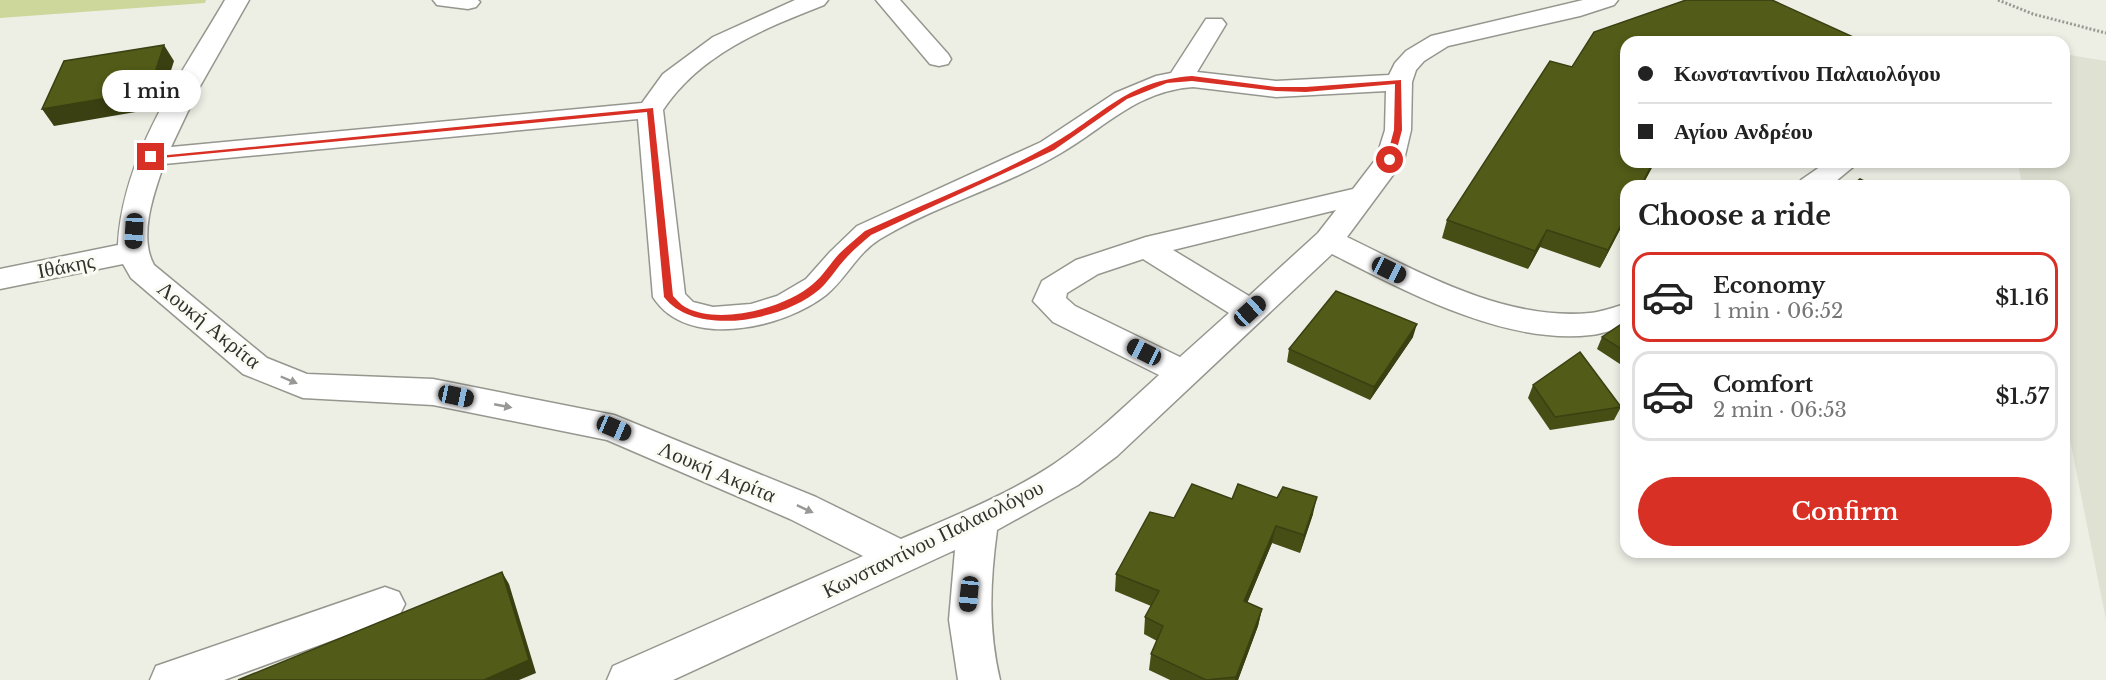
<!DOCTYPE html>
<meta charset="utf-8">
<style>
body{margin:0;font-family:"Libre Baskerville",serif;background:#f2f2f2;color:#222;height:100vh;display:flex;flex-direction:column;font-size:22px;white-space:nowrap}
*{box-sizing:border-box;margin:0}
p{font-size:20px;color:#767676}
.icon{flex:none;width:33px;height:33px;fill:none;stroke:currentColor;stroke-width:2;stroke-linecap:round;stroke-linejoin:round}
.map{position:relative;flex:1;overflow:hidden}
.details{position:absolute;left:1620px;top:180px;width:450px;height:378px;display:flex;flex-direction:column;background:#fff;border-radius:18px;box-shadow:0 3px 9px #0003}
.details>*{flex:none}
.hud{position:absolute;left:1620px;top:36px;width:450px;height:132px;border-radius:18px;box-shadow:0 3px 9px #0003;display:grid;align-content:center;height:132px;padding:0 18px;background:#fff}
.end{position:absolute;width:27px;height:27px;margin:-14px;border:8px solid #d93025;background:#fff;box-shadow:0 0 0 3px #fff}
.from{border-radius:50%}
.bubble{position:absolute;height:42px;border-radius:21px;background:#fff;box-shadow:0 3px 9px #0003;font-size:20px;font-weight:600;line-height:42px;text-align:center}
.car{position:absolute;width:18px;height:36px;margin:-18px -9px;border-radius:8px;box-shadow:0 0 4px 2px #0007;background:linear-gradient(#222 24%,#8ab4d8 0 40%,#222 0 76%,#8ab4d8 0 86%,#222 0)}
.hud b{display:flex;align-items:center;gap:21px;height:57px;font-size:22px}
.hud b+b{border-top:2px solid #e0e0e0}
.hud i{width:15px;height:15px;background:#222}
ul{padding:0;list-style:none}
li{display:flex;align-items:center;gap:18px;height:90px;margin:0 12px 9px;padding:0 6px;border:3px solid #e0e0e0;border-radius:18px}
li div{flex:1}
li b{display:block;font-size:22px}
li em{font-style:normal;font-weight:600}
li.selected{border-color:#d93025}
li>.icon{width:54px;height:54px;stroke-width:1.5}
h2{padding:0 18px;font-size:27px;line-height:72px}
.action{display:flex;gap:12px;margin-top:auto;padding:12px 18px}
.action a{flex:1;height:69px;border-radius:36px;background:#d93025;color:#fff;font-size:24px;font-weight:600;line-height:69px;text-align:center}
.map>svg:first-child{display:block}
.built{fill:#dfe2d3}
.green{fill:#cdd79b}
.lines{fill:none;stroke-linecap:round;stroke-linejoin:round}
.minor-casing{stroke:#95978e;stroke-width:3}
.path{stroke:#979992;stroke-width:3;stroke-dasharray:2 2;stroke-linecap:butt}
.minor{fill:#fff;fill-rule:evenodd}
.wall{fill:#474e15}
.shaded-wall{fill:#3a4011}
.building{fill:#535b18;stroke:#3a4011;stroke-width:1.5}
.oneway{fill:#989896}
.route{fill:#d93025}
.labels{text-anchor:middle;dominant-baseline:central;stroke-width:6;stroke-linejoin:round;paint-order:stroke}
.street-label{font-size:21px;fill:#31322e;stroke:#fafcf3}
</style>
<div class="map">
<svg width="2106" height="680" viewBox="0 0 2106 680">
<rect width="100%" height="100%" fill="#edefe5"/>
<path class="built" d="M2064,54L2106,61V620L2064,410V186H2022L2018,162H2064Z"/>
<path class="green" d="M0,0H206L205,3L0,18Z"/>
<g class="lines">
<defs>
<path id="minor" d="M225,0H249L199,88L171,147L642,103L663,74L713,37L795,0H828L824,5C763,29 700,54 663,110L685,294L693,302L713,307L751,304L777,296L806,279L830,252L857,226L1041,142L1115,93L1156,76L1171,73L1206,19H1222L1226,24L1197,72L1276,81L1389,75L1395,63L1406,51L1431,36L1583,0H1618L1614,5L1580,16L1448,46L1424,61L1416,70L1412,82L1411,130L1404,160L1347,237C1421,273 1505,321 1590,313C1602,312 1614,307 1626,304V326C1615,329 1602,334 1591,335C1505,345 1407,292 1332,254L1117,456L1078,485L997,530C990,582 988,629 1000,680H958L949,620L955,550L673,680H607L613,666L863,556L790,519L607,440L433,405L303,398L243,374L131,278L123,264L0,289V269L118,245C123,154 180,77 225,0ZM1193,87L1276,97L1386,91L1385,130L1376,159L1353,189L1146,237L1076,260L1042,281L1033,301L1053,322L1159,375C1125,406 1092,438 1054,464C1007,495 952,517 901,539L816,497L614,415L433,379L307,374L267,358L154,265C138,236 154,193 164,164L638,119L653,297C687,351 784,328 826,295C846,279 857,253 880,239C936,205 1004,187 1061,153C1107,126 1137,91 1193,87ZM1336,210L1318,233L1249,296L1173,250ZM1143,259L1229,313L1180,357L1075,306L1066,298L1067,293L1098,274Z
M433,0H478L480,2L476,7L468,9L437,5Z
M876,0H900L948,54L951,59L948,64L939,66L930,64Z
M1827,162H1859L1830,186H1797L1801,180Z
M385,587L399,592L405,604L399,616L224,680H150L156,666Z"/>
</defs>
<use href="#minor" class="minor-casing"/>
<path class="path" d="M1998,0L2033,14L2106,33"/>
<use href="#minor" class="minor"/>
</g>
<path class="wall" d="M1626,42L1655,162L1642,186H1626V218L1600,268L1540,247L1528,269L1442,238L1447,220L1572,67Z
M1626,321V368L1597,349L1602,337Z
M1413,337L1370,400L1287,362L1289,349Z
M1533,385L1621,407L1614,420L1550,430L1528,398Z
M1277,498L1313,514L1300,553L1272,543L1247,603L1262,609L1258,626L1238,680H1170L1149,670L1151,654L1157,641L1144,634L1145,617L1151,606L1115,591L1116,574L1174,518L1232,499Z"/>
<path class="shaded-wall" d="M1853,37L1850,42H1840Z
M164,45L174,61L159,108L54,126L42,109Z
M1653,162H1655L1642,186H1641Z
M1626,215V218L1600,268L1608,250Z
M1547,230L1540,247L1528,269L1535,251Z
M1417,324L1413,337L1370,400L1374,387Z
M1317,497L1313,514L1300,553L1304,535Z
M1276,526L1272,543L1241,618L1244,601Z
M502,572L509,584L536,673L519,680H484Z
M1262,609L1258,626L1238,680H1235Z"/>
<path class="building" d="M1686,0H1772L1853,37L1840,42H1626V162H1653L1641,186H1626V215L1608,250L1547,230L1535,251L1447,220L1550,61L1572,67L1594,32Z
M164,45L149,91L42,109L64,61Z
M1860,179L1874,186H1851Z
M1336,291L1417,324L1374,387L1289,349Z
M1626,321V352L1602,337Z
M1580,352L1621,407L1555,417L1533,385Z
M1192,484L1232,499L1238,484L1277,498L1283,487L1317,497L1304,535L1276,526L1244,601L1262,609L1236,677L1206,680L1151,654L1163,626L1145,617L1159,591L1116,574L1150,512L1174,518Z
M502,572L529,660L484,680H238Z"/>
<defs><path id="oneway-solid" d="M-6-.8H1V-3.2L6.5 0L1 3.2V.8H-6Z" transform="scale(1.5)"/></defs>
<g class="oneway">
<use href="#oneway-solid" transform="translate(289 380) rotate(23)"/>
<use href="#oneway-solid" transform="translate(503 406) rotate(11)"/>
<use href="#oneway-solid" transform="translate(805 509) rotate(25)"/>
</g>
<path class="route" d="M1192,76L1276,87H1306L1401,80L1402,130L1394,160L1390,163L1386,160L1394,130L1395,84L1306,92L1276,91L1192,81L1167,83L1127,99L1054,150L871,235C863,242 854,249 847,257C837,267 830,280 820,289C785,320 696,338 664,297L647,112L151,159L147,157L653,108L673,296C677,300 682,306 687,308C720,325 786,308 813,284C824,275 831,262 840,253C848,245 857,238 865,231C925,203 989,179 1047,147C1102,117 1124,81 1192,76Z"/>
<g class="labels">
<g class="street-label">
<text transform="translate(66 266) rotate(-11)">Ιθάκης</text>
<text transform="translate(209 325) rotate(39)">Λουκή Ακρίτα</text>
<text transform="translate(717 472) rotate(23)">Λουκή Ακρίτα</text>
<text transform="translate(933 539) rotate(-26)">Κωνσταντίνου Παλαιολόγου</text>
</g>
</g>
</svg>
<i class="end from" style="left:1390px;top:160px"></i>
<i class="end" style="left:151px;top:157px"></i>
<div class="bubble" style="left:102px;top:70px;width:99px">1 min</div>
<i class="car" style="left:134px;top:231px;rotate:183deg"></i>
<i class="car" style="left:1389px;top:270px;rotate:116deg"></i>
<i class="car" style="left:1250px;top:311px;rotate:48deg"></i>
<i class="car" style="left:1144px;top:352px;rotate:297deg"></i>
<i class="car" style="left:456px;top:396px;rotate:102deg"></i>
<i class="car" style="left:614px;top:428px;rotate:113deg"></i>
<i class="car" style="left:969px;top:594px;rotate:186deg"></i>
<div class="hud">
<b><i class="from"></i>Κωνσταντίνου Παλαιολόγου</b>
<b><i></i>Αγίου Ανδρέου</b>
</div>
<section class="details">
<h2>Choose a ride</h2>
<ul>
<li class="selected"><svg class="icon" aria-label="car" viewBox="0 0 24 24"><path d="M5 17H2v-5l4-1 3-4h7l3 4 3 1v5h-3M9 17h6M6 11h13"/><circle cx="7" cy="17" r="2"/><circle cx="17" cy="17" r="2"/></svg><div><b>Economy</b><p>1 min · 06:52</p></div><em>$1.16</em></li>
<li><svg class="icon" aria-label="car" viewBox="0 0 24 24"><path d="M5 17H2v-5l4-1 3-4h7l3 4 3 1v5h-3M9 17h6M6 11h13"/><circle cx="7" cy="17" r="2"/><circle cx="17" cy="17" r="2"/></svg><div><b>Comfort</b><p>2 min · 06:53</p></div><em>$1.57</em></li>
</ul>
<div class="action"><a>Confirm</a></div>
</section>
</div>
